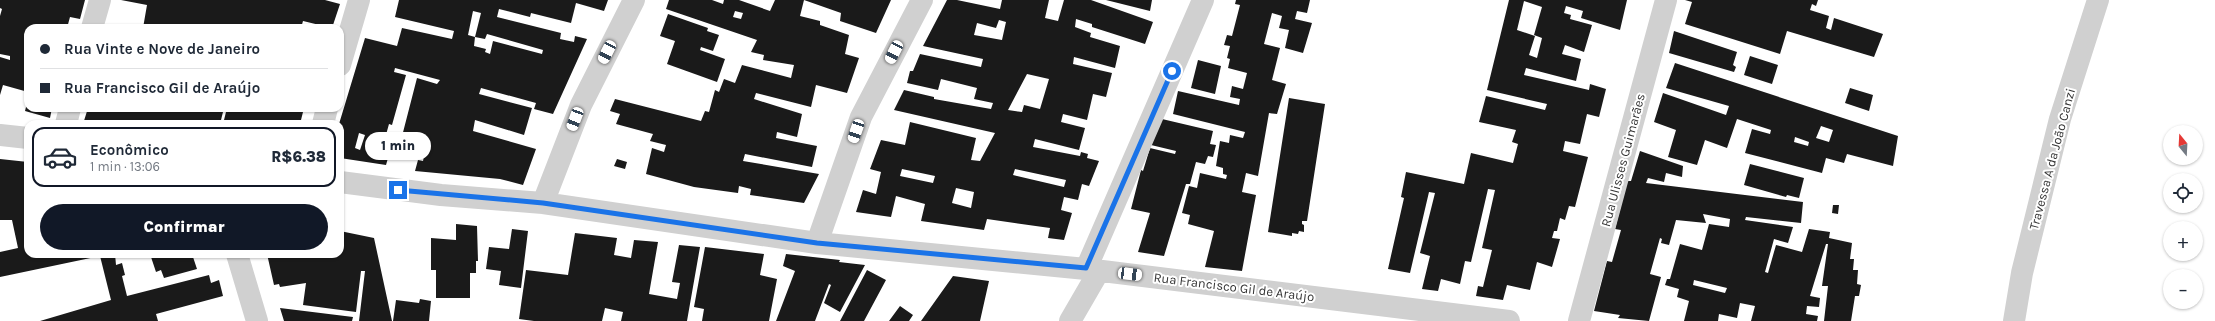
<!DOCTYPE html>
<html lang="pt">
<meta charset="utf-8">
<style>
body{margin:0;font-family:Karla,sans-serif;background:#f2f2f3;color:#1f2937;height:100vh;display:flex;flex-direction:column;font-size:15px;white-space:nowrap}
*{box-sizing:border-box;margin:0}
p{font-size:13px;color:#747a83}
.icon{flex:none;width:22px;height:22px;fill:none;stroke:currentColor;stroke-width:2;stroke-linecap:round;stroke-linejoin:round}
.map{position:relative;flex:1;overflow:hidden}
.drawer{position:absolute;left:24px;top:120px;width:320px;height:138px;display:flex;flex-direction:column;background:#fff;border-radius:12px;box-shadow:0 1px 3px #0004}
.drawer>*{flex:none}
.guide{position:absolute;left:24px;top:24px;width:320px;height:88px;border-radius:12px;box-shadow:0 1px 3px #0004;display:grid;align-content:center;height:88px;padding:0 16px;background:#fff}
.needle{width:26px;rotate:342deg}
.tools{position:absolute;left:2163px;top:125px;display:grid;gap:8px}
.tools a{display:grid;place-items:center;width:40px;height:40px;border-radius:50%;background:#fff;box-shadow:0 1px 3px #0004;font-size:20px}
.end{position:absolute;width:18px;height:18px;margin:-9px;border:5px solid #1a73e8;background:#fff;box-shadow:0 0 0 2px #fff}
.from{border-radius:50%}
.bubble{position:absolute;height:28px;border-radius:14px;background:#fff;box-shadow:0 1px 3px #0004;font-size:13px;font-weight:800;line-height:28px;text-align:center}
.car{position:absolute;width:12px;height:24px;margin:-12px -6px;border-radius:5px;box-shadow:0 0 3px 1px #0007;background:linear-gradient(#fff 24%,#345 0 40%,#fff 0 76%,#345 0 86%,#fff 0)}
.guide b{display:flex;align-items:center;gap:14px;height:38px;font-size:15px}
.guide b+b{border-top:1px solid #e0e1e3}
.guide i{width:10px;height:10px;background:#1f2937}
ul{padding:7px 0 0;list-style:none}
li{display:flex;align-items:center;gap:12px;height:60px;margin:0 8px 6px;padding:0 8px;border:2px solid transparent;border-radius:12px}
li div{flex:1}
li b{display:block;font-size:15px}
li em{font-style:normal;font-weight:800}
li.current{border-color:#111827}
li>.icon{width:36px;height:36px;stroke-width:1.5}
.button{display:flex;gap:8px;margin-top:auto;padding:8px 16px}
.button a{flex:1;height:46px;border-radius:24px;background:#111827;color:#fff;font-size:16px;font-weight:800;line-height:46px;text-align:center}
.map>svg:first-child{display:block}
.building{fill:#1a1a1a;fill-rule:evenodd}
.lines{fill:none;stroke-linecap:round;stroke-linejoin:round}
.street{stroke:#d0d0d0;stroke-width:22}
.route{stroke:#1a73e8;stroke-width:5}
.labels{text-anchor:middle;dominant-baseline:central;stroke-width:4;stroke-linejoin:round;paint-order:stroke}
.street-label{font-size:13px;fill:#333;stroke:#fff}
</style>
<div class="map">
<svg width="2215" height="321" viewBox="0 0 2215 321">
<rect width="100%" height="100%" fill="#fff"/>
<path class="building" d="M0,0H85L80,19L70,17L67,28H28V92L3,85L0,95V57L10,60V56L0,54V16L2,9L0,8Z
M121,0H325L340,4L332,28L303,21L301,28H143L147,5Z
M399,0H608L604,11L576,3L571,23L531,13L530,17L499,9L497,17L561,33L560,39L574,42L575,36L587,39L553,114L534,109L536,103L481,88L479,94L532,108L524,135L475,120L473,131L536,149L523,185L500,179L415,171L418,160L423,161L425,151L400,144L417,78L437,84L440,80L395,68L394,72L406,75L392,125L389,124L384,142L392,144L386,165L340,158L339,124L365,38L397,46L402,28L452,39L454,31L395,17ZM473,11L481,13L475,37L468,35ZM487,34L543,50L542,54L493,41L490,54L485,52L486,49L474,46L475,37L485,39ZM359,133L365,135L360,150L355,148Z
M669,0H712L723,4L724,0H739L770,11L775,0H804L800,16L820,21V25L849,35L845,54L859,58L847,93L816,85L811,107L756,93L754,99L802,114L797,137L777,132L776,138L817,146L812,167L745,154L743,161L819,174L804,203L750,195L751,189L739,186L738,193L694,187L646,174L652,148L664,152L666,145L650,141L653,134L616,124L620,114L610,111L615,99L701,121L705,111L709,112L715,90L719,92L724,79L735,83L742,65L791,78L794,65L763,60L764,55L751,52L757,40L666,9ZM735,11L743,13L741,19L733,17Z
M804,0H891L876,33L840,21L841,13Z
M947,0H957L1000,9L1002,0H1049L1045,18L1058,21L1064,0H1091L1153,22L1145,44L1092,27V24L1076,19L1075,27L1091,33L1090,37L1120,46L1115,68L1074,57L1073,64L1112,73L1106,97L1093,94L1087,120L1063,114L1061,122L1085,128L1079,150L1035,139L1033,147L1080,156L1081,152L1088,154L1087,158L1099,161L1089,186L1082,184L1078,200L1064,197L1061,210L1072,213L1064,240L1048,238L1050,228L987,219L984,230L921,221L925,204L896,196L891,217L856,212L863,190L876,194L881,172L870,169L881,140L905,145L910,122L976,138L971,160L980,161L995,133L894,110L904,90L934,97V99L991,109L993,103L974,99L977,88L941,79L938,90L907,83L910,71H913L920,54L981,67L983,59L923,46ZM999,20L1006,22L1002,40L974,35L977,23L996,28ZM1027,74L1049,79L1040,109L1024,105L1022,112L1008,110ZM902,169L935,176L933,183L900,176ZM1015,169L1066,180L1064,187L1013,175ZM956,188L974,192L971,208L952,203Z
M1106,0H1152L1150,11Z
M1236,0H1310L1307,13L1297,11L1295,19L1312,23L1303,53L1285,48L1289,30L1279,28L1282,16L1272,13L1264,44L1280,48L1272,80L1286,84L1277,114L1269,113L1258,176L1246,173L1242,192L1256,195L1242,271L1205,267L1214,231L1188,224L1190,215L1182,213L1189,186L1197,188L1200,173L1226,179L1227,175L1223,174V168L1216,166L1220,141L1229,143L1230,135L1243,138L1245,132L1173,114L1178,91L1239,105L1240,99L1230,97L1232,86L1243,89L1247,73L1228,68L1230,59L1227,58L1230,46L1224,45L1227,35L1232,36L1240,5L1235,4Z
M1509,0H1627L1620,30L1581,18L1583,11L1566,6L1564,13L1571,15L1570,19L1592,25L1584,52L1565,45L1562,54L1581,59L1576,81L1526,68L1524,75L1589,90L1590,84L1606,89L1599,117L1587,114L1580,144L1565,141L1563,151L1588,157L1575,207L1569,206L1565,220L1560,218L1557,231H1554L1552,238L1560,239L1552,267L1537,262L1530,290L1507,285L1503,300L1476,296L1478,286L1483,287L1492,250L1482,248L1495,190L1488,189L1471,262L1465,261L1460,284L1441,279L1438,291L1422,289L1430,256L1420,253L1435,193L1429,192L1410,273L1388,269L1404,198L1401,197L1406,172L1464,184L1471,153L1513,163L1518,144L1512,142L1516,130L1479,122L1486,96L1545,110L1547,104L1487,90ZM1524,1L1542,7L1534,35L1542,38L1537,58L1529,55L1535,36L1517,30Z
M1685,0H1818L1816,6L1812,4L1810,10L1829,16L1826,28L1831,30L1834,18L1883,34L1874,57L1787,31L1780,54L1685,24L1692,2Z
M668,14L708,28L707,31L719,35L713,51L701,47L700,50L725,59L717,82L667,64L675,41L660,36Z
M1674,31L1737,52L1733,65L1736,67L1734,72L1669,53Z
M1750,56L1778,65L1772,84L1744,75Z
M1198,60L1221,66L1215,94L1191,88Z
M1675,63L1898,136L1893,166L1847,154L1844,163L1826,158L1822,173L1745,153L1752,129L1770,134L1771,130L1737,119L1727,148L1705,140L1697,165L1668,157L1676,130L1654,122L1663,93L1726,115L1729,106L1666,88ZM1821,126L1833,130L1829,142L1816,138ZM1795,137L1809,142L1808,146L1794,142Z
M1850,88L1873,95L1869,111L1845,103Z
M1289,98L1325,104L1307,221H1302V224L1304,225V232L1299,231L1298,234L1292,233V236L1268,232Z
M28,99V108H52L50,118L25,111Z
M88,108H224L220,124H83Z
M227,108H304L300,124H223Z
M1162,119L1213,131L1210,144L1216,145L1213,157L1208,156L1205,164L1196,162L1190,184H1186L1164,256L1138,252L1150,213L1131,209L1141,170L1143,171L1150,148L1175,154L1176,151L1151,145Z
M1640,151L1683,166L1682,177L1666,173L1664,182L1648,178L1646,183L1803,202L1801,223L1746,217L1745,220L1793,227L1788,243L1774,239L1765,272L1768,273L1776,245L1802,252L1809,229L1830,232L1829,238L1852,243L1850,259H1854L1853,270H1858L1857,284L1861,285L1859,296H1855L1851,321H1824L1828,286H1822L1828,244H1826L1810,296L1820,298L1819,307L1807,306L1806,314L1818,316L1817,321H1751L1755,306L1740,303L1737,318L1719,314L1718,321H1684L1689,301L1677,297L1679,289L1665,285L1667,279H1670L1680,244L1702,250L1709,224L1729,227L1730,219L1703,214L1706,223L1676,220L1669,245L1661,243L1662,239L1660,238L1650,274L1661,277L1649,321L1618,318L1620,315L1594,311L1607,261L1612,262L1621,230L1615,229L1627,181H1631ZM1694,280L1727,288L1725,293L1693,285Z
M0,159L28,162V254H115L116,265L122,263L125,275L122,276L127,296L209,275L211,283L219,280L223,296L156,314L158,321H40L111,300L100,256L0,277V252L18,248L12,220H0Z
M617,159L627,162L625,169L614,166Z
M1750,164L1804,178L1799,198L1787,195L1786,197L1744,185Z
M1833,205H1839L1838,214L1832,213Z
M456,224L477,226L478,261H476V273H470V298H436V270H431V238L456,240Z
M512,229L528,231L521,288L499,285L501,271L486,269L489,247L509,249Z
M340,231L374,238L392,321H359L365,271H361L356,312L303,305L306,283L280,287L279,284L274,285L267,254L284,257L285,254H340Z
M575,233L617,238L614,255L631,258L634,240L658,242L649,294L677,299L680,283L672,282L679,245L700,247L687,321H621L623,312L605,308L602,321H534L519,319L526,270L568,275Z
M705,247L764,254L760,275L777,279L769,321H702L704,309L694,307Z
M150,254H192L197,269L164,278L161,270L156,272Z
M786,254L840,260L839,262L865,265L840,312L824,303L831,285L829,284L815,321H776L795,271L783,266Z
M867,270L886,280L864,321H840Z
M953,276L989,281L980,321H921Z
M420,299L431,301L429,321H393L396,300L419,303Z
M900,306L913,315L909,321H889Z
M280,308L353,317L352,321H284Z"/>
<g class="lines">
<path class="street" d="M92,28L100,0
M340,65L359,0
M66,124L70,108
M323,124L327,108
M0,135L28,138
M340,182L441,195L543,203L817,243L1086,269L1509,321
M543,203L581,105L634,0
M817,243L861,117L922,0
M237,254L257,321
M1086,269L1203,0
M1070,321L1099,271
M1579,321L1666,0
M2014,321L2022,273L2060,119L2098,0"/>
</g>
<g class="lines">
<path class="route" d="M398,190L543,203L817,243L1086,268L1172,71"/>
</g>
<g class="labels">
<g class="street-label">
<text transform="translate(2052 159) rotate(-75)">Travessa A da João Canzi</text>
<text transform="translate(1623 160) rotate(-75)">Rua Ulisses Guimarães</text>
<text transform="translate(1234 287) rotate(7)">Rua Francisco Gil de Araújo</text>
</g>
</g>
</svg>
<div class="tools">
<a><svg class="needle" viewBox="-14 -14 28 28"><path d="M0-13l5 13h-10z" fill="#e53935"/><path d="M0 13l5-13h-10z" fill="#747a83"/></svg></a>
<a><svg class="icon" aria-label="locate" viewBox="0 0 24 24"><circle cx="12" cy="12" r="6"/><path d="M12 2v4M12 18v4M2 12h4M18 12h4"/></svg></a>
<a>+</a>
<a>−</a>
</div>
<i class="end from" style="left:1172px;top:71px"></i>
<i class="end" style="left:398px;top:190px"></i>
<div class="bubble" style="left:365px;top:132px;width:66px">1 min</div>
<i class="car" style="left:607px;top:52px;rotate:207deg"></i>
<i class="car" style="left:894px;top:52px;rotate:207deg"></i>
<i class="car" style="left:575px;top:119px;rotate:201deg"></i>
<i class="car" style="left:856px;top:131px;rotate:199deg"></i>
<i class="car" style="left:1130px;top:274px;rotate:97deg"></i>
<div class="guide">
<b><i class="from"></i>Rua Vinte e Nove de Janeiro</b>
<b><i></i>Rua Francisco Gil de Araújo</b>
</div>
<section class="drawer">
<ul>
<li class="current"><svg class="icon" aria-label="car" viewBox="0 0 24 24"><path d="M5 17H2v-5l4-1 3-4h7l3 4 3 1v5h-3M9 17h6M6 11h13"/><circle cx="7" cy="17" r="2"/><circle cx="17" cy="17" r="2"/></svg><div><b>Econômico</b><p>1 min · 13:06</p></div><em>R$6.38</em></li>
</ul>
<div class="button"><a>Confirmar</a></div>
</section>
</div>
